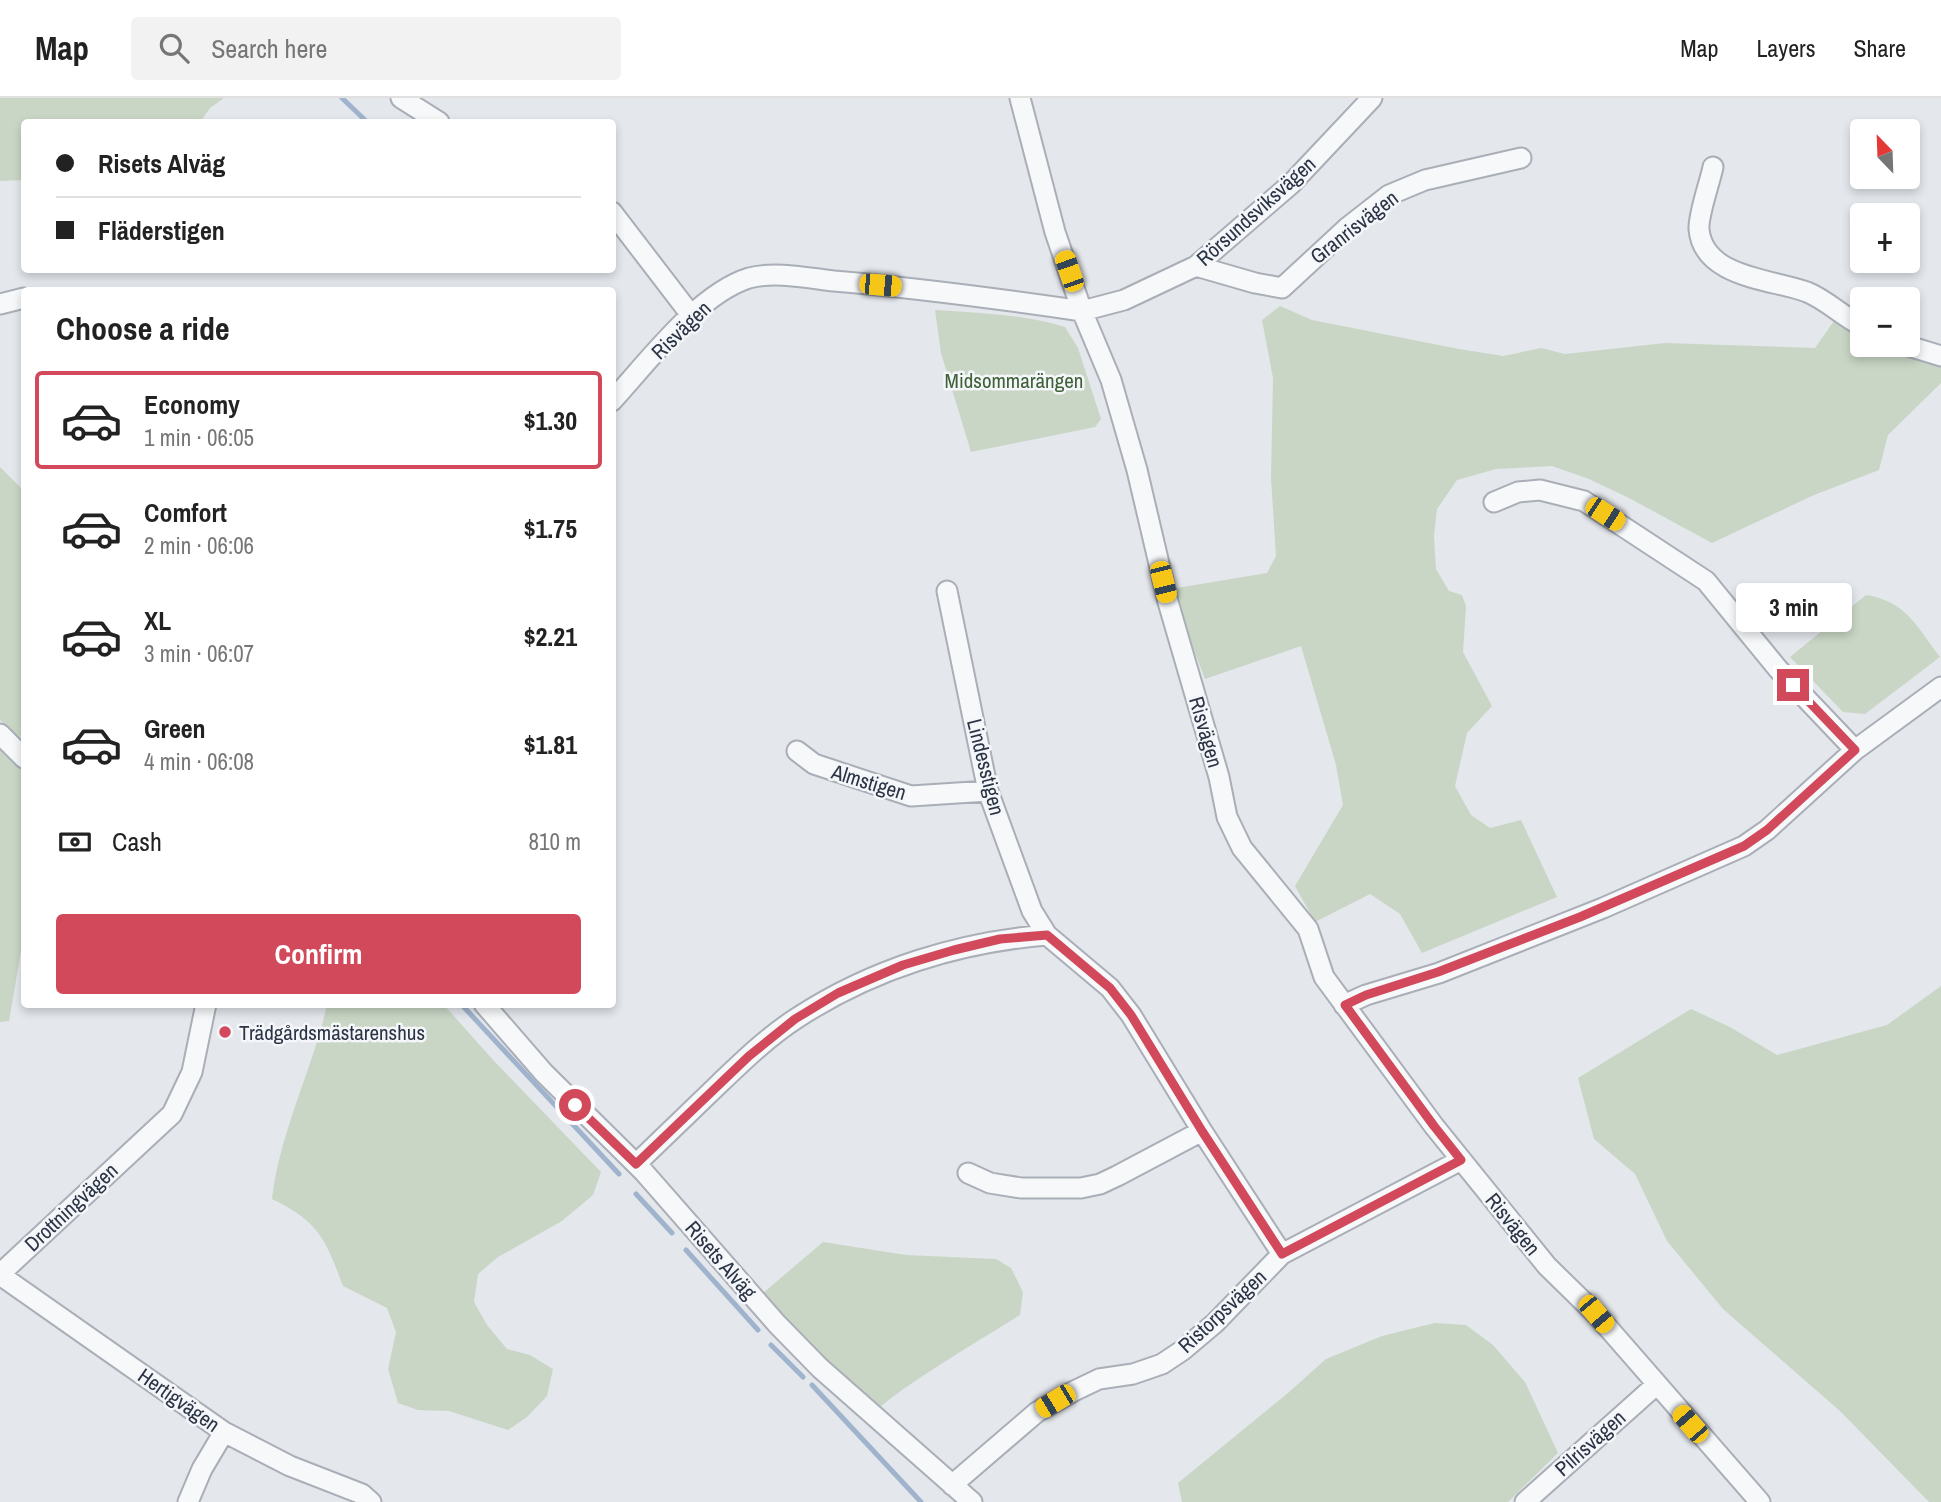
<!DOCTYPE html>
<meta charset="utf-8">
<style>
body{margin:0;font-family:"Archivo Narrow",sans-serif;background:#f2f2f2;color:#222;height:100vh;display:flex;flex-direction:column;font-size:26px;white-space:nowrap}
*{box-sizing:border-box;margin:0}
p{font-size:23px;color:#767676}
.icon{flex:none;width:38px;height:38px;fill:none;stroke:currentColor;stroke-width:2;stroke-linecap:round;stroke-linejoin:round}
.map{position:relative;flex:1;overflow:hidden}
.drawer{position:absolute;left:21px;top:189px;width:595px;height:721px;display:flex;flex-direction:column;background:#fff;border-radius:7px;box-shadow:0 4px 10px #0003}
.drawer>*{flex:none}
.top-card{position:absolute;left:21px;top:21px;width:595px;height:154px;border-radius:7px;box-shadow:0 4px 10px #0003;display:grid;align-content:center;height:154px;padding:0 35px;background:#fff}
.needle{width:46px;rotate:337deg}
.fabs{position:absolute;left:1850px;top:21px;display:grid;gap:14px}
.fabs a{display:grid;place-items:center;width:70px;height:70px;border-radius:7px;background:#fff;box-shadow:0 4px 10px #0003;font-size:35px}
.end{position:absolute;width:32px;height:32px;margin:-16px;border:9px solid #d1495b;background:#fff;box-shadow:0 0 0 4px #fff}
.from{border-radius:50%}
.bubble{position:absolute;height:49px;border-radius:7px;background:#fff;box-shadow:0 4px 10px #0003;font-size:23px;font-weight:700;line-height:49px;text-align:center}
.car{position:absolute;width:21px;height:42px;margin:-21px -10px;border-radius:9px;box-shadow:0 0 5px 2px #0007;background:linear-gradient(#f5c518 24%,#345 0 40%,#f5c518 0 76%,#345 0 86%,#f5c518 0)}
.top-card b{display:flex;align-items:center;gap:24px;height:66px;font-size:26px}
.top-card b+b{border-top:2px solid #e0e0e0}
.top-card i{width:18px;height:18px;background:#222}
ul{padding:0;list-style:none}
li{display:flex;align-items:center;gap:21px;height:98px;margin:0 14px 10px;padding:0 21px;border:4px solid transparent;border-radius:7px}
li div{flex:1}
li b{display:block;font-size:26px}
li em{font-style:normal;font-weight:700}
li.selected{border-color:#d1495b}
li>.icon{width:63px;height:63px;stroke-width:1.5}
h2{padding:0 35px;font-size:32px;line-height:84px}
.pay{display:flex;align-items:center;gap:18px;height:77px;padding:0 35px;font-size:26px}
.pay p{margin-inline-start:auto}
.action{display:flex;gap:14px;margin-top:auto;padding:14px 35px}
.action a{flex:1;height:80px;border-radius:7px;background:#d1495b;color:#fff;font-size:28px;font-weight:700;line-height:80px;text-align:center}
header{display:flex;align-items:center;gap:42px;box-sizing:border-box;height:98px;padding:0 35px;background:#fff;border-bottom:2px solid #e0e0e0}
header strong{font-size:33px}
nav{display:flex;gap:38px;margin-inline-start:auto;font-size:24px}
.search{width:490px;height:63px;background:#f2f2f2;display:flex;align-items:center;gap:18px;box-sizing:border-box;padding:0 24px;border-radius:7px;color:#767676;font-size:26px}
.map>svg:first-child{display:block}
.green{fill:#c9d6c5}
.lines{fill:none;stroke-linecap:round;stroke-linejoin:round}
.stream{stroke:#9fb4cc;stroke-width:5}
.minor-casing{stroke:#a9aeb7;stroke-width:23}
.minor{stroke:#f7f8fa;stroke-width:19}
.route{stroke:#d1495b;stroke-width:9}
.poi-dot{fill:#d1495b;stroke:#f4f6f9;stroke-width:2.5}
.labels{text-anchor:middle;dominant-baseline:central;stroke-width:5;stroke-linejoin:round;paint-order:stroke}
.street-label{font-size:21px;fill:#2b3445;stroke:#f4f6f9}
.park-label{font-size:21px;fill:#3f6138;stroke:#f4f6f9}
.poi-label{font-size:21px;fill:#2b3445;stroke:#f4f6f9;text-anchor:start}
</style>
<header>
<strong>Map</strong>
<div class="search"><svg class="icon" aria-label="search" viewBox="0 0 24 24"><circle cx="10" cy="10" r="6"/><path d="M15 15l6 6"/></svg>Search here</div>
<nav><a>Map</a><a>Layers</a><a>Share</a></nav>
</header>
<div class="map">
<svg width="1941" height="1404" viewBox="0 0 1941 1404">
<rect width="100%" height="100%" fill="#e4e7ec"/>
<path class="green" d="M0,0H224L210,10L200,24H24V82L0,83Z
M1280,208L1312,222L1459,251L1503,258L1541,250L1565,256L1665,245L1815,250L1834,223L1862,239V247H1876L1941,269V285L1888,337L1879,372L1814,397L1712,445L1629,400L1589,381L1552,368L1496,371L1457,382L1437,411L1434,438L1436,471L1449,493L1462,497L1466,508L1463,554L1492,608L1467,635L1455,688L1471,717L1490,730L1521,722L1557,799L1422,855L1400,816L1370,796L1315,824L1295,788L1343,707L1336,667L1301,548L1205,581L1171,491L1267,475L1276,458L1271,380L1273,280L1262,222Z
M935,212C978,215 1023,216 1065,229L1078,250L1101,321L1095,329L971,354L941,255Z
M0,369L24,393V642L0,622Z
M1866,497C1906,503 1917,529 1940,559L1865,616L1843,614L1790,559Z
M0,649L24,673V836L9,923L0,924Z
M1941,888V1404H1929L1840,1313L1723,1211L1667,1143L1635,1076L1594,1041L1578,980L1691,911L1730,929L1777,957L1887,927Z
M327,907H444L494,963L601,1074L593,1097L562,1123L498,1159L478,1176L474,1204L487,1227L507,1251L530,1257L553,1271L547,1298L527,1319L508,1332L449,1313L418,1312L398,1305L388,1271L396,1234L387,1210L343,1188C325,1140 319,1124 272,1101C280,1033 312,973 327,907Z
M823,1144L906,1157L996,1161L1011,1170L1023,1194L1020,1217C969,1249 917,1278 871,1316L762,1196Z
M1435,1225L1466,1227L1493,1247L1525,1284L1558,1355L1508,1404H1182L1178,1385L1288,1295L1326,1261L1382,1238Z"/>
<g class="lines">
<path class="stream" d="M342,0L367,24
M461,906L619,1076
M636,1096L672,1135
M686,1152L758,1232
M771,1247L803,1279
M812,1287L921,1404"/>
<defs>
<path id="minor" d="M401,0L439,24
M1020,0L1055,134L1082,213L1124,202L1196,168L1291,86L1372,0
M1713,69C1710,84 1698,117 1699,131C1703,180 1772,181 1807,194C1827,202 1843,219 1862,228
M612,114L691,217
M1196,168L1255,185L1282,190L1348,129L1389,97L1425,82L1521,60
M0,206L24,200
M1905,247L1941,258
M612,303C648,264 698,196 749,180C775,173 808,180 834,183C917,190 1000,201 1082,213L1111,282L1137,372L1168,504L1219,679L1227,719L1242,750L1308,831L1324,879L1434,1028L1547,1168L1596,1216L1760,1404
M1494,404L1518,394L1540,392L1584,403L1706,483L1778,571L1855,652
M947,493L988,693L1032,813L1047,837
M0,636L24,660
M797,653L814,666L911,698L988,693
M484,906L544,975L643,1073L777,1226L820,1270L972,1404
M1344,907L1366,897L1439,875L1603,810L1744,748L1767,732L1855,652L1941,589
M636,1066C664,1039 692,1012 720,985C744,962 769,938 797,920C872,871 959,844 1047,837L1110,890L1131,917L1202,1033L1282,1156
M968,1075L990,1085L1021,1090H1081L1100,1086L1117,1078L1202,1033
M0,1176L172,1016L192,974L206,906
M0,1177L224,1334L290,1368L362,1396L371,1404
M952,1387L1037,1314L1074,1293L1099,1281L1133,1276L1162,1266L1183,1252L1215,1225L1282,1156L1461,1062
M188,1404L202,1371L224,1334
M1525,1404L1656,1287"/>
</defs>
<use href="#minor" class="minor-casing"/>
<use href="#minor" class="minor"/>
</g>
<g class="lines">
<path class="route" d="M575,1007L636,1066L749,958L795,921L838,895L903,867L954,852L1000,841L1047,837L1110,890L1131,917L1202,1033L1282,1156L1461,1062L1434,1028L1345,907L1366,897L1438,874L1580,819L1744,748L1767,732L1855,652L1793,587"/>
</g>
<circle class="poi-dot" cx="225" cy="934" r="7"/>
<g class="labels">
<g class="street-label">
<text transform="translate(1256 113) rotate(-42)">Rörsundsviksvägen</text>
<text transform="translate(1354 129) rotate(-38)">Granrisvägen</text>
<text transform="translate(681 232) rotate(-44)">Risvägen</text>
<text transform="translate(1206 634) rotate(74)">Risvägen</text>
<text transform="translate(986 669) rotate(76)">Lindesstigen</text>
<text transform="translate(869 684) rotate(17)">Almstigen</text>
<text transform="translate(71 1109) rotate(-43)">Drottningvägen</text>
<text transform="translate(1513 1126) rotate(51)">Risvägen</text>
<text transform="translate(721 1162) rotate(49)">Risets Alväg</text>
<text transform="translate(1222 1213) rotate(-43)">Ristorpsvägen</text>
<text transform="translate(179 1302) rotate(35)">Hertigvägen</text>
<text transform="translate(1590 1345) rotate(-42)">Pilrisvägen</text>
</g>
<g class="park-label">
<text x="1014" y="282">Midsommarängen</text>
</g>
<g class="poi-label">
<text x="239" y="934">Trädgårdsmästarenshus</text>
</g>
</g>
</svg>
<div class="fabs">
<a><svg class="needle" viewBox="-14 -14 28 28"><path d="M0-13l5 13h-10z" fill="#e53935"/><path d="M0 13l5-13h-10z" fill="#767676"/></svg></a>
<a>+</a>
<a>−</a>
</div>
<i class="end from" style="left:575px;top:1007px"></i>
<i class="end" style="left:1793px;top:587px"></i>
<div class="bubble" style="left:1736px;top:485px;width:116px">3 min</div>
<i class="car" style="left:1069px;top:173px;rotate:341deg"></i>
<i class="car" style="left:880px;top:187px;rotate:95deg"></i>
<i class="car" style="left:1605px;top:416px;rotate:123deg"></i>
<i class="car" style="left:1163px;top:484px;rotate:166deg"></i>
<i class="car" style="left:1596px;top:1216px;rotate:140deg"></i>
<i class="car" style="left:1055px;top:1303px;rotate:239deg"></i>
<i class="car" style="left:1690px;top:1326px;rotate:319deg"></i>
<div class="top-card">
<b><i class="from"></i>Risets Alväg</b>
<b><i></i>Fläderstigen</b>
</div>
<section class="drawer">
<h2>Choose a ride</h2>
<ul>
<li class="selected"><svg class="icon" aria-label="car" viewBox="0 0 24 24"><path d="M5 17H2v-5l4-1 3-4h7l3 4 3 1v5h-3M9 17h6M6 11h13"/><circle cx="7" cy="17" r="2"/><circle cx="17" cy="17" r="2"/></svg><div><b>Economy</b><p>1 min · 06:05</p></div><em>$1.30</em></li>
<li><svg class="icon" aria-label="car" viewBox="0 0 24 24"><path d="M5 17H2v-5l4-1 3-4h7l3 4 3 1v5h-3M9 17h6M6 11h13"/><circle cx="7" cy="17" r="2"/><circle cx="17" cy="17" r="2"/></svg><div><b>Comfort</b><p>2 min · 06:06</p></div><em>$1.75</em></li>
<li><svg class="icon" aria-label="car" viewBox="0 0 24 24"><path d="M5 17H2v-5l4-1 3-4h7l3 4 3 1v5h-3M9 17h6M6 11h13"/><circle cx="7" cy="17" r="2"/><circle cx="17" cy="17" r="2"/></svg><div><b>XL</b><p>3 min · 06:07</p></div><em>$2.21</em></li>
<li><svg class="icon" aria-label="car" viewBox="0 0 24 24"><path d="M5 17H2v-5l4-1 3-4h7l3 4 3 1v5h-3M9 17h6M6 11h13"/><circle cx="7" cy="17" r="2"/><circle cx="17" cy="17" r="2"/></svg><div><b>Green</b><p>4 min · 06:08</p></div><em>$1.81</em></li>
</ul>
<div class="pay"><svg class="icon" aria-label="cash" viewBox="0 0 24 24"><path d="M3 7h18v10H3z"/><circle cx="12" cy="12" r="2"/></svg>Cash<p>810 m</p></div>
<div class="action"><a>Confirm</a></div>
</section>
</div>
